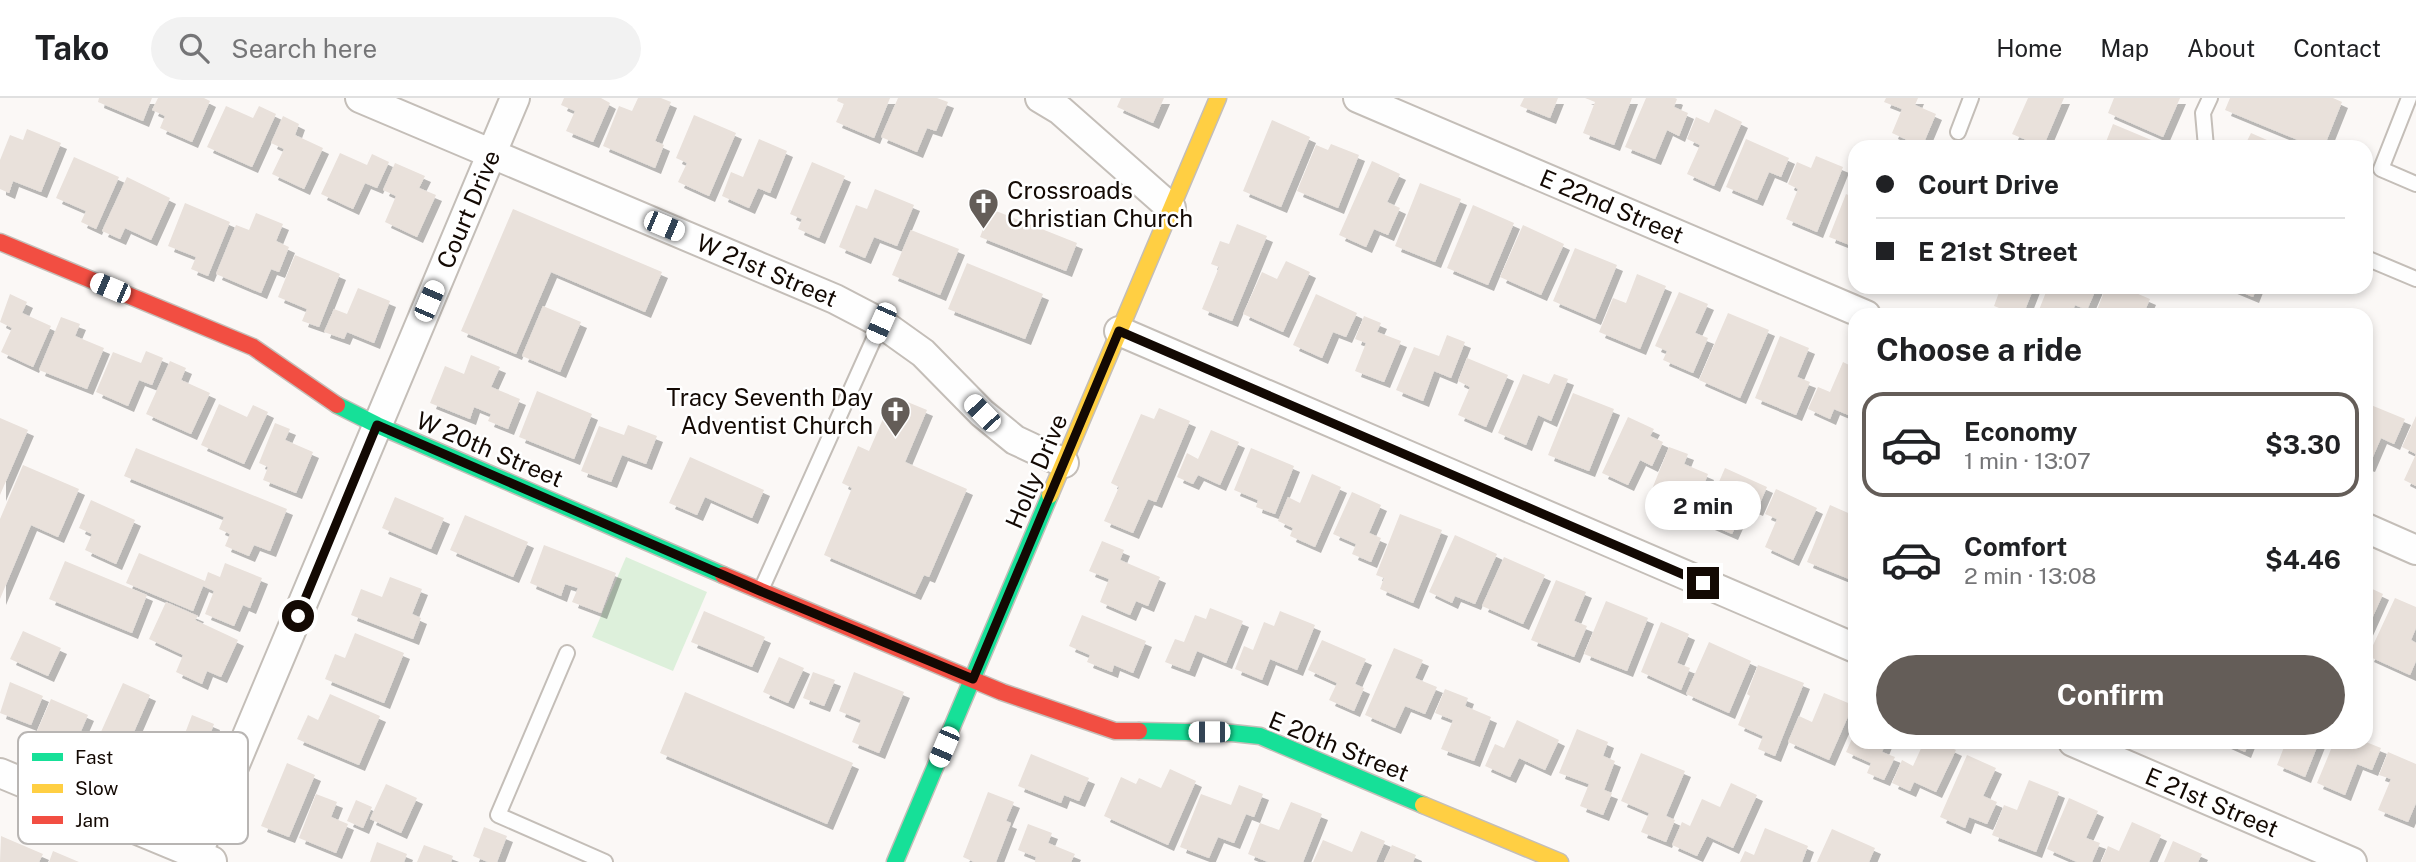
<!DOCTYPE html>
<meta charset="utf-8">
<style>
body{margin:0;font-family:"Public Sans",sans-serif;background:#f2f2f2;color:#202124;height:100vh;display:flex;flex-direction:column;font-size:26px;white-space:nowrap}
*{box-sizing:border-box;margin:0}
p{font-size:23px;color:#757577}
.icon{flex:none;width:38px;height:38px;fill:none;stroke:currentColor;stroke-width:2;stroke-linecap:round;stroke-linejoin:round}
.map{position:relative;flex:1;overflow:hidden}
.drawer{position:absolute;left:1848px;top:210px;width:525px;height:441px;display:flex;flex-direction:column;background:#fff;border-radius:21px;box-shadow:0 4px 10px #0003}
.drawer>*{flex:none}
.banner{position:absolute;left:1848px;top:42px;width:525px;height:154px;border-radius:21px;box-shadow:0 4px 10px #0003;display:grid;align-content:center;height:154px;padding:0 28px;background:#fff}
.end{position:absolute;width:32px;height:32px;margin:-16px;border:9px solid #130903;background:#fff;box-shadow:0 0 0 4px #fff}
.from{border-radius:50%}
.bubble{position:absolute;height:49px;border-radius:24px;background:#fff;box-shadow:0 4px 10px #0003;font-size:23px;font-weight:700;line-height:49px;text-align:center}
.car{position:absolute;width:21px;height:42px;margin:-21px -10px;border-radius:9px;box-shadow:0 0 5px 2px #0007;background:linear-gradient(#fff 24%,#345 0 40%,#fff 0 76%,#345 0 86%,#fff 0)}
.banner b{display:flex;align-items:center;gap:24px;height:66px;font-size:26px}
.banner b+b{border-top:2px solid #e0e0e0}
.banner i{width:18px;height:18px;background:#202124}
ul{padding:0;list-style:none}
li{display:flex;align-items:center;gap:21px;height:105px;margin:0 14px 10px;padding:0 14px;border:4px solid transparent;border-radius:21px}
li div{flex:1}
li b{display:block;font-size:26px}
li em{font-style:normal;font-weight:700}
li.selected{border-color:#645d58}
li>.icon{width:63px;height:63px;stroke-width:1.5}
h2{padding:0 28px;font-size:32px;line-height:84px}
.action{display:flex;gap:14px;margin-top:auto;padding:14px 28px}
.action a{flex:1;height:80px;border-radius:42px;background:#645d58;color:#fff;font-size:28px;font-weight:700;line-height:80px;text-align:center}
header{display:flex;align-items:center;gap:42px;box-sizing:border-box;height:98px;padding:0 35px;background:#fff;border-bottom:2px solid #e0e0e0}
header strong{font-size:33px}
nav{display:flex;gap:38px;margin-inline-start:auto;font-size:24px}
.search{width:490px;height:63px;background:#f2f2f2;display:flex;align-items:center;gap:18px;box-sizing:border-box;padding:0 24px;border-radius:38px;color:#757577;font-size:26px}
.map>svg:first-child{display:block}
.grass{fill:#ddf0db}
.building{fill:#e9e1db;filter:url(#shadow)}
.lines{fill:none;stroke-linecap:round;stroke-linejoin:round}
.lane-casing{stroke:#c4beb8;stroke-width:18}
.street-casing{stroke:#c4beb8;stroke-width:32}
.fast-casing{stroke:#c4beb8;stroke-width:19}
.slow-casing{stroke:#c4beb8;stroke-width:19}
.jam-casing{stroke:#c4beb8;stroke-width:19}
.lane{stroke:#fefefe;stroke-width:14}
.street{stroke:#fefefe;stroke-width:28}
.fast{stroke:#16e098;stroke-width:16}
.slow{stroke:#ffcf43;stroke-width:16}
.jam{stroke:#f24e42;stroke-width:16}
.route{stroke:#130903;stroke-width:9}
.labels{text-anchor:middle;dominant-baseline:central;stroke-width:5;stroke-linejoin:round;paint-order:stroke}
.poi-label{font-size:24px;fill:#130903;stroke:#fff;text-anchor:start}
.street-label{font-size:24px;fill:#130903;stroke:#fff}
.key{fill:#fff;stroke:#b8b5b3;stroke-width:2}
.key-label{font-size:19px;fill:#130903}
</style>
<header>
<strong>Tako</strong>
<div class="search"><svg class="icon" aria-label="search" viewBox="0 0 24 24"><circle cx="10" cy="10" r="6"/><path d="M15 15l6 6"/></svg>Search here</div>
<nav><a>Home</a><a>Map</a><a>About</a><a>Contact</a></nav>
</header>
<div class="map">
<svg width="2416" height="764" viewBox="0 0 2416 764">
<defs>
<filter id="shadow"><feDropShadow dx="6" dy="6" stdDeviation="0" flood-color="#0004"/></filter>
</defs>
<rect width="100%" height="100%" fill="#fbf8f6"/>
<path class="grass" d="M626,459L707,494L673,573L592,539Z"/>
<path class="building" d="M99,0H152L143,23L98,4Z
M158,0H204L210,3L192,44L160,30L165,18L152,12Z
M564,0H601L610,5L593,44L566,33L575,13L561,7Z
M638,0H661L671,4L655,43L664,47L655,70L603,48L619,8L632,13Z
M838,0H890L874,40L836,24L844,6L837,3Z
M898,0H937L948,4L936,33L927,30L917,54L881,39Z
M1121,0H1164L1153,25L1117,9Z
M1524,0H1558L1550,20L1520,8Z
M1585,0H1632L1614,47L1583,35L1595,4Z
M1646,0H1675L1677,1L1674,9L1688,15L1679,38L1667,32L1655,61L1625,49Z
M1886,0H1918L1915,7L1936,16L1922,49L1892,35L1902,11L1884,4Z
M2028,0H2064L2043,49L2012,36Z
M2114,0H2180L2163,39L2108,15Z
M2230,0H2333L2342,4L2324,49H2315L2225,12Z
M226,8L253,20L259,8L276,16L252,69L207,49Z
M1715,11L1742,24L1714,88L1687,76L1700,47L1687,41L1696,19L1709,25Z
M694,17L736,35L709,98L678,84L687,65L676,60Z
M283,18L299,26L295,37L323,50L304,91L272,76L284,51L271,45Z
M1272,22L1310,39L1281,109L1243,93Z
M2113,26L2168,49H2104Z
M27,31L61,45L41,94L13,83L9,95L0,91V62L10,37L23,42Z
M2251,35L2283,49H2244Z
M759,41L787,53L770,95L758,90L749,110L722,98L731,74L743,79Z
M1746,41L1789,60L1781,79L1769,74L1757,102L1726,89Z
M1331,46L1359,57L1338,110L1297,93L1316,47L1328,52Z
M340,55L367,67L372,56L389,64L377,90L365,85L353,111L321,96Z
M1816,58L1843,69L1817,134L1786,121L1798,91L1788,86L1797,64L1811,70Z
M74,59L119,79L96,131L81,124L86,113L56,100Z
M1372,63L1400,76L1387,104L1400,110L1388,137L1374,131L1366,149L1339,137Z
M812,64L845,78L819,140L798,131L802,121L790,116Z
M395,65L425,78L419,90L436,97L417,139L385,124L396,98L383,92Z
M127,79L170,100L151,142L125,130L120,141L102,133Z
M1420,85L1461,101L1435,164L1395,148Z
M875,91L914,107L897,148L874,139L865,160L839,149L856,107L867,111Z
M1846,96L1855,100V149L1829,139Z
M185,105L230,124L208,178L191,171L196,159L168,148Z
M1473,107L1514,125L1488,187L1447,170Z
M513,111L662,174L645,214L551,174L516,256L461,233Z
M991,111L1077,145L1066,173L980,139Z
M256,115L283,126L276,143L289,149L279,174L271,171L261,195L216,176L236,127L249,132Z
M1237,126L1267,138L1232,223L1202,211L1219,169L1211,166L1220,143L1229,146Z
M1523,127L1564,146L1541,197L1500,179Z
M911,132L959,151L940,197L892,177Z
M1575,150L1617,167L1595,221L1553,203Z
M295,157L340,176L319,229L302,223L307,211L278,199Z
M1286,163L1310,174L1283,234L1243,216L1262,174L1277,181Z
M967,165L1043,196L1025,241L948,211Z
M1637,176L1666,188L1640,251L1599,234L1613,200L1626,205Z
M2001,189H2034L2023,217H2017L1994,208Z
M2048,189H2097L2087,212L2075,207L2071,217H2037Z
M2106,189H2130L2129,192L2150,201L2143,217H2095Z
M2229,189H2257L2253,199Z
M358,190L390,203L374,245L347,234L344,241L324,234L334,211L347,216Z
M1679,194L1708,206L1695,235L1708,240L1693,275L1663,262L1667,253L1655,248Z
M10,196L27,204L22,215L51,228L33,269L1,254L12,230L0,224Z
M1316,196L1357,215L1346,239L1333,234L1322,260L1293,247Z
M543,208L581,224L560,274L522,258Z
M1728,215L1769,232L1740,300L1699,282Z
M1364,218L1381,225L1377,234L1401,243L1384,284L1355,273L1366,245L1355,241Z
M61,219L80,226L75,238L104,250L87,291L39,272Z
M1447,237L1465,244L1451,280L1434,273L1423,303L1396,292L1414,249L1439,258Z
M1780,238L1809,250L1797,279L1810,284L1796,317L1755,300Z
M146,253L163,260L152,287L139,282L128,308L96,294L113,254L141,265Z
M471,257L500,269L491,289L520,301L508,331L488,323L491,316L474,309L470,321L430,305L445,268L464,276Z
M1467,260L1508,277L1486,329L1458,317L1470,289L1458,283Z
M170,263L186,270L181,282L210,295L191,336L146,316Z
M1843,264L1855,270V314L1853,319L1834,311L1830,321L1808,311L1818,289L1830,294Z
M1523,276L1549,286L1554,276L1568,281L1551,323L1538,317L1526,347L1498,335Z
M537,293L592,316L574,361L519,339Z
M1573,295L1614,311L1589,373L1548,357Z
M893,298L927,312L905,364L967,391L929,479L924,477L915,496L824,457L852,390L842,385L858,348L869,353Z
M2366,305L2405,321L2394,346L2381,340L2369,368L2366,367Z
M219,306L247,319L253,307L268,314L244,366L201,347Z
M1159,310L1190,323L1156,404L1148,401L1133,435L1104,423L1119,389L1111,385L1141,316L1154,321Z
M2416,318V388L2404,382L2416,356L2402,349Z
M1628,319L1654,331L1650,338L1663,344L1652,368L1640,362L1628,387L1602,375Z
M0,320L28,332L0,397Z
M275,325L290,331L285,342L313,354L296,395L263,382L268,369L259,365Z
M628,327L657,338L646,366L622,357L611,384L581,373L599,328L624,337Z
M1211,332L1239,344L1220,387L1198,377L1193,386L1177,379L1187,355L1198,361Z
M1669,349L1688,356L1684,366L1708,376L1692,418L1648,401Z
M136,350L287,411L270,453L254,447L249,458L225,448L230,436L219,431L224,419L124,378Z
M1251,350L1294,368L1275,416L1256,409L1258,402L1234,392Z
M690,359L764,392L752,420L705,399L697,417L669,405Z
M23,367L79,391L58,439L31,427L0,501V421Z
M1725,370L1767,389L1757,412L1745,407L1732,436L1702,423Z
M1312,376L1341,389L1315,449L1290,438L1293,430L1278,423L1288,399L1300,405Z
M1776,391L1817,410L1793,462L1765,449L1777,421L1765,416Z
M1352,394L1381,407L1369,435L1381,440L1371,464L1352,456L1356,446L1333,436Z
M395,399L444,420L431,451L382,430Z
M91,402L135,422L116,466L85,452L92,436L79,430Z
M1830,407L1855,418V466L1849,481L1807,464Z
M1400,416L1442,432L1413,505L1380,491L1384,480L1376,477Z
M465,417L528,444L513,479L450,452Z
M1455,437L1497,456L1475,506L1455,498L1452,505L1429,494Z
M1102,443L1124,452L1120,462L1160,479L1148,508L1136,503L1130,517L1100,504L1109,481L1089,473Z
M544,447L616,475L601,515L572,504L578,490L565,486L561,498L530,485Z
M139,455L205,483L208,474L220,479L225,465L262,480L250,510L243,507L234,528L205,516L214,493L203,488L193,513L126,485Z
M1504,459L1545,477L1523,526L1482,508Z
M65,463L147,497L132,535L49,501Z
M390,479L422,491L412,516L421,520L413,541L351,517L361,491L382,499Z
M1556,482L1586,494L1574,523L1587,528L1574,559L1531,542Z
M2366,488L2383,496L2366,534Z
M2395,500L2416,509V530L2411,542L2416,545V563L2410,577L2368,558Z
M1606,503L1648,520L1627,573L1584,556Z
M166,504L198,518L195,522L238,542L221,579L207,573L202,586L176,574L183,557L149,541Z
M1210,510L1243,523L1226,565L1197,553L1189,573L1165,564L1175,541L1184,544L1195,517L1206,521Z
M704,513L765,539L752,569L691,544Z
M1280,513L1315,527L1297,572L1270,561L1262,582L1235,571L1244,548L1253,552L1264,524L1274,528Z
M1082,517L1146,543L1133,575L1114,567L1112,574L1087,564L1090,557L1069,548Z
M1661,524L1689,536L1677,565L1690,570L1681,592L1641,574Z
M23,533L61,550L48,578L10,561Z
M355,535L404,555L384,605L325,581L335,556L345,560Z
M1322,542L1366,561L1355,586L1364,590L1354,613L1329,602L1337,585L1308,572Z
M1709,544L1751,563L1729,615L1686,596Z
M1394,550L1423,562L1415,580L1437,589L1425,616L1405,608L1395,630L1365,617Z
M779,559L804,570L788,605L763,594Z
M1758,567L1804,585L1775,658L1758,651L1763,638L1738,627L1750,598L1747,596Z
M813,574L835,582L824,608L803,600Z
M854,574L904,594L879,655L852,644L861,622L839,613Z
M10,584L43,598L31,627L0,615Z
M123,585L150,597L130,643L124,641L113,666L91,656Z
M1445,591L1468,600L1465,608L1491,619L1474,663L1441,651L1453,622L1435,615Z
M685,594L853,665L827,726L660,655Z
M1824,595L1853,607L1829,662L1788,644L1799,618L1812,624Z
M330,596L380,618L359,667L297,641L308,617L318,622Z
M51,601L88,617L74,649L37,633Z
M192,617L214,626L206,647L184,638Z
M1517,622L1559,642L1545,672L1519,660L1510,679L1485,668L1495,646L1504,650Z
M1577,631L1608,644L1603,658L1615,663L1604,692L1612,695L1603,717L1580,708L1589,686L1559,675Z
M1855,634V644H1886L1882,654L1895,659L1884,682L1867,675L1871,665L1846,654Z
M1924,644H1939L1956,652L1936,694L1914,684L1910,693L1892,685L1902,662L1913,668Z
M2223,644H2249L2245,654Z
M2286,644H2319L2305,679L2277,667Z
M2334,644H2366L2381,650L2372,672L2357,666L2345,697L2317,685Z
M2388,654L2416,666V705L2408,724L2378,712L2391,681L2379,677Z
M1641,655L1685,673L1666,718L1675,722L1666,744L1641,734L1649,715L1621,703Z
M1031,656L1089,680L1079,703L1064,697L1061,705L1018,688Z
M1967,657L1996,670L1983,698L1997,704L1987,726L1969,719L1965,730L1940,719Z
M287,665L315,677L289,739L261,728Z
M1170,671L1196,683L1168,747L1104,718L1121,679L1136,686L1139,680L1161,690Z
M2029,682L2059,694L2036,754L1992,737L2004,707L2017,712Z
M1731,685L1757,697L1733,750L1707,738L1697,758L1672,747L1682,724L1690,728L1702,701L1720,709Z
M386,686L417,700L401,735L370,721Z
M1239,687L1263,696L1254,719L1246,716L1234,745L1218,739L1209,760L1180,749L1201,696L1231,707Z
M988,694L1014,704L1006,723L1011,725L996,764H974L963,759Z
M316,696L337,704L331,719L348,726L336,755L299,740Z
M2069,700L2098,713L2086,740L2100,745L2092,764H2077L2047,751Z
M356,702L372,709L363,730L347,723Z
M1291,704L1322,716L1303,764H1268L1248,756L1260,725L1279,732Z
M2132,724L2161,737L2149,764H2101L2108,748L2119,753Z
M1028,726L1052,735L1048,745L1075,756L1071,764H1035L1036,759L1018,752Z
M484,729L507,738L497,764H488L473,758Z
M1765,730L1808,748L1802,764H1740L1745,753L1754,757Z
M1832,731L1875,750L1869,764H1817Z
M1361,733L1385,743L1376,764H1313L1323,742L1352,754Z
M1,738L43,756L39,764H0Z
M2173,743L2202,756L2198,764H2164Z
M377,744L407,756L404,764H370Z
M424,747L453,758L451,764H417Z
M1392,747L1416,757L1413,764H1384Z
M53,753L79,764H49Z"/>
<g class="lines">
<defs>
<path id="lane" d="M2409,0L2381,71L2416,86
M1958,34L1971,0
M2206,49L2203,15L2210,0
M2366,160L2416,181
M761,492L881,225
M567,555L498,717L605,764"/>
<path id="street" d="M360,0L835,201L881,225L923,255L982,315L1015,342L1064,365
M1040,0L1060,12L1171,110
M1358,0L1866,217
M1119,233L1855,550
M2366,430L2416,452
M2073,644L2352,764
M0,675L212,763
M194,764L515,0"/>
<path id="fast" d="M337,307L377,327L723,477
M1139,633L1232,635L1260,638L1423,707
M895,764L1050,397"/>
<path id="slow" d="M1050,397L1218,0
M1423,707L1560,764"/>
<path id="jam" d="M0,144L253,249L337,307
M723,477L1002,594L1115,633H1139"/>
</defs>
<use href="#lane" class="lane-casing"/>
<use href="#street" class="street-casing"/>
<use href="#fast" class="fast-casing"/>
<use href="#slow" class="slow-casing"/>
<use href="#jam" class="jam-casing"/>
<use href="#lane" class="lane"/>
<use href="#street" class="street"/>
<use href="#fast" class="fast"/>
<use href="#slow" class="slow"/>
<use href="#jam" class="jam"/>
</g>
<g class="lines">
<path class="route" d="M298,518L377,327L760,493L973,581L1119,233L1703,485"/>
</g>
<defs>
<symbol id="church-pin" viewBox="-11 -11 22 30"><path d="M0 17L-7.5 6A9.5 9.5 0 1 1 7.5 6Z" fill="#645d58" stroke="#fff"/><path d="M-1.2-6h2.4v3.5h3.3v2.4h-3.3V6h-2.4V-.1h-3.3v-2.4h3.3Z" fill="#fff"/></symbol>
</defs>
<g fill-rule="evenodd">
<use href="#church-pin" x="966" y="88" width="35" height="47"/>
<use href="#church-pin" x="878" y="296" width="35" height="47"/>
</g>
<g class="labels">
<g class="poi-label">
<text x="1007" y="92">Crossroads<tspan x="1007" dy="28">Christian Church</tspan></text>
<text x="873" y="299" text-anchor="end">Tracy Seventh Day<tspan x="873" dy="28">Adventist Church</tspan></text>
</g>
<g class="street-label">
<text transform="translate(1612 108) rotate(23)">E 22nd Street</text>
<text transform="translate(468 111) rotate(-67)">Court Drive</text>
<text transform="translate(767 172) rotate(23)">W 21st Street</text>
<text transform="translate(490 351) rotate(23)">W 20th Street</text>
<text transform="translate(1036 373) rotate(-67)">Holly Drive</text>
<text transform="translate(1339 648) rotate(22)">E 20th Street</text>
<text transform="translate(2212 704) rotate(23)">E 21st Street</text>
</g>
</g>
<rect x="18" y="634" width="230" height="112" rx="10" class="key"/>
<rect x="32" y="655" width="31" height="8" fill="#16e098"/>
<rect x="32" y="686" width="31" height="9" fill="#ffcf43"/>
<rect x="32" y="718" width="31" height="8" fill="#f24e42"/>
<g class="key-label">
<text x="75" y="666">Fast</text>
<text x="75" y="697">Slow</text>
<text x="75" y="729">Jam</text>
</g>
</svg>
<i class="end from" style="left:298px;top:518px"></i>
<i class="end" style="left:1703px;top:485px"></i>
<div class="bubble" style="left:1645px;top:383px;width:116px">2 min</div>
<i class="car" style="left:664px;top:128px;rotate:113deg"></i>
<i class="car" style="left:110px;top:190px;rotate:293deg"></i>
<i class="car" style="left:429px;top:203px;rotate:23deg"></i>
<i class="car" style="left:881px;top:225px;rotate:204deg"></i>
<i class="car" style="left:982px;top:315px;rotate:316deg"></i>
<i class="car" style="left:1209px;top:634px;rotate:270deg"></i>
<i class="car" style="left:944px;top:649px;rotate:203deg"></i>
<div class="banner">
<b><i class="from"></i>Court Drive</b>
<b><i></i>E 21st Street</b>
</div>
<section class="drawer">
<h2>Choose a ride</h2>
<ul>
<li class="selected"><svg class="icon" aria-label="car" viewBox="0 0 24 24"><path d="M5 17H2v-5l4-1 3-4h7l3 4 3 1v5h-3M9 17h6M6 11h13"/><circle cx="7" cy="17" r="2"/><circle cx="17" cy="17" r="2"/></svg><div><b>Economy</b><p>1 min · 13:07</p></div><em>$3.30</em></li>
<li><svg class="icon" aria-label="car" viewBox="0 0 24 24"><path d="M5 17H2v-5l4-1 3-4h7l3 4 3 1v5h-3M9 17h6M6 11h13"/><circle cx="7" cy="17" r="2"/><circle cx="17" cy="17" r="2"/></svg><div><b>Comfort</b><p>2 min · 13:08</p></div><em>$4.46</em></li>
</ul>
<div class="action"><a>Confirm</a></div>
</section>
</div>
